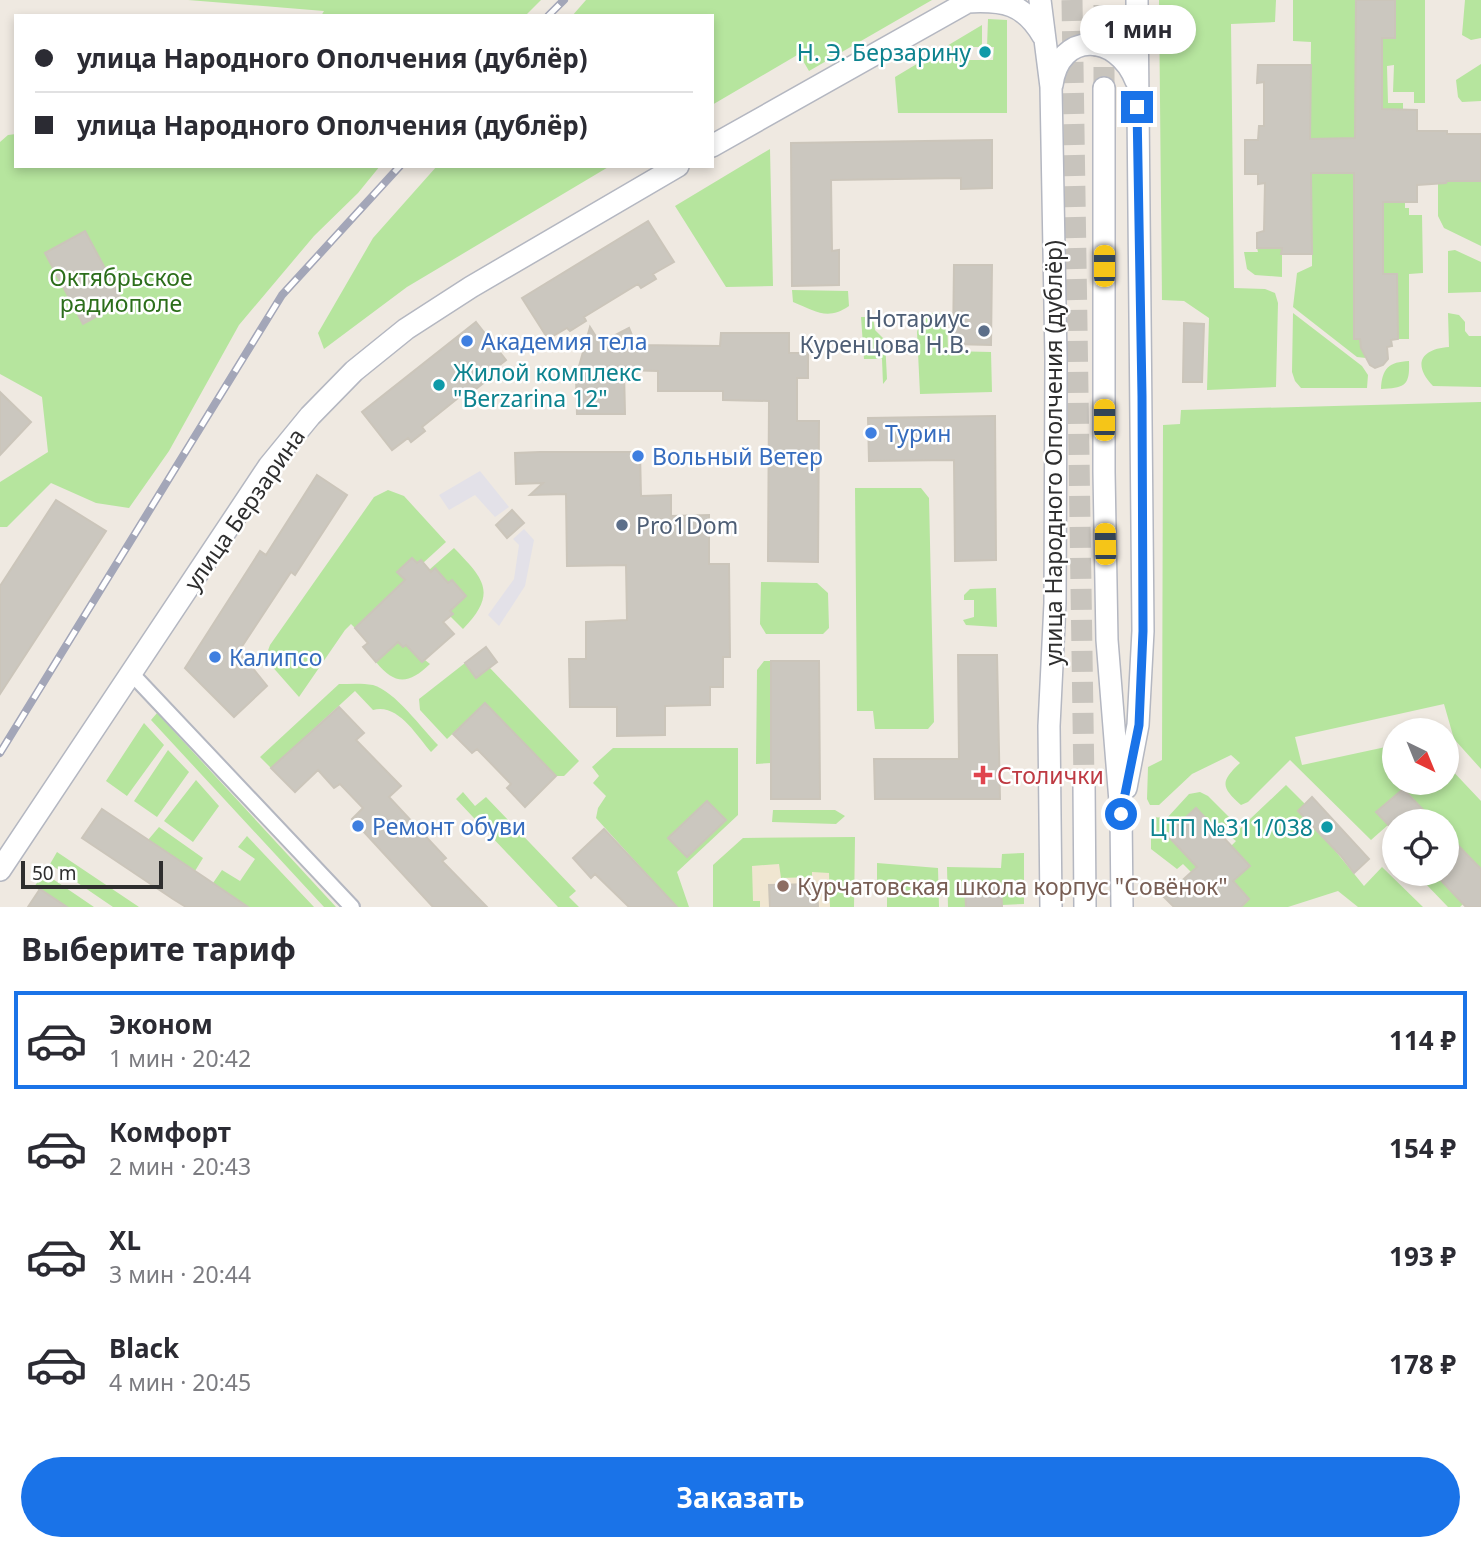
<!DOCTYPE html>
<html lang="ru">
<meta charset="utf-8">
<style>
body{margin:0;font-family:"Noto Sans",sans-serif;background:#f2f2f3;color:#2b2b33;height:100vh;display:flex;flex-direction:column;font-size:26px;white-space:nowrap}
*{box-sizing:border-box;margin:0}
p{font-size:23px;color:#7c7c81}
.icon{flex:none;width:38px;height:38px;fill:none;stroke:currentColor;stroke-width:2;stroke-linecap:round;stroke-linejoin:round}
.map{position:relative;height:907px;overflow:hidden}
.sheet{display:flex;flex-direction:column;background:#fff;flex:1}
.sheet>*{flex:none}
.banner{position:absolute;left:14px;top:14px;width:700px;height:154px;border-radius:0px;box-shadow:0 4px 10px #0003;display:grid;align-content:center;height:154px;padding:0 21px;background:#fff}
.needle{width:46px;rotate:137deg}
.buttons{position:absolute;left:1382px;top:718px;display:grid;gap:14px}
.buttons a{display:grid;place-items:center;width:77px;height:77px;border-radius:50%;background:#fff;box-shadow:0 4px 10px #0003;font-size:35px}
.scale{position:absolute;left:21px;bottom:18px;width:142px;box-sizing:border-box;padding-left:7px;border:4px solid #2e2e2e;border-top:0;font-size:19px;line-height:24px;white-space:nowrap;color:#2e2e2e;-webkit-text-stroke:5px #fff;paint-order:stroke}
.end{position:absolute;width:32px;height:32px;margin:-16px;border:9px solid #1a73e8;background:#fff;box-shadow:0 0 0 4px #fff}
.from{border-radius:50%}
.bubble{position:absolute;height:49px;border-radius:24px;background:#fff;box-shadow:0 4px 10px #0003;font-size:23px;font-weight:700;line-height:49px;text-align:center}
.car{position:absolute;width:21px;height:42px;margin:-21px -10px;border-radius:9px;box-shadow:0 0 5px 2px #0007;background:linear-gradient(#f5c518 24%,#345 0 40%,#f5c518 0 76%,#345 0 86%,#f5c518 0)}
.banner b{display:flex;align-items:center;gap:24px;height:66px;font-size:26px}
.banner b+b{border-top:2px solid #e1e1e2}
.banner i{width:18px;height:18px;background:#2b2b33}
ul{padding:0;list-style:none}
li{display:flex;align-items:center;gap:21px;height:98px;margin:0 14px 10px;padding:0 7px;border:4px solid transparent;border-radius:0px}
li div{flex:1}
li b{display:block;font-size:26px}
li em{font-style:normal;font-weight:700}
li.selected{border-color:#1a73e8}
li>.icon{width:63px;height:63px;stroke-width:1.5}
h2{padding:0 21px;font-size:32px;line-height:84px}
.primary-button{display:flex;gap:14px;margin-top:auto;padding:14px 21px}
.primary-button a{flex:1;height:80px;border-radius:42px;background:#1a73e8;color:#fff;font-size:28px;font-weight:700;line-height:80px;text-align:center}
.map>svg:first-child{display:block}
.industrial{fill:#e3e1e8}
.education{fill:#f0e6d1}
.green{fill:#b6e59e}
.building{fill:#cbc7bf;stroke:#cbc5ba;stroke-width:2}
.lines{fill:none;stroke-linecap:round;stroke-linejoin:round}
.secondary-tunnel{stroke:#c8c4bd;stroke-width:21;stroke-dasharray:21 10;stroke-linecap:butt}
.street-casing{stroke:#b4b7c1;stroke-width:18}
.secondary-casing{stroke:#b4b7c1;stroke-width:24}
.street{stroke:#fff;stroke-width:14}
.secondary{stroke:#fff;stroke-width:21}
.rail-casing{stroke:#a3a6b8;stroke-width:8}
.rail{stroke:#fff;stroke-width:5;stroke-dasharray:16;stroke-linecap:butt}
.route{stroke:#1a73e8;stroke-width:9}
.culture-dot{fill:#0f9aa8;stroke:#fff;stroke-width:2.5}
.service-dot{fill:#5c6f8a;stroke:#fff;stroke-width:2.5}
.shop-dot{fill:#3f7fe0;stroke:#fff;stroke-width:2.5}
.health-dot{fill:#e0444e;stroke:#fff;stroke-width:2.5}
.education-dot{fill:#8d6e63;stroke:#fff;stroke-width:2.5}
.labels{text-anchor:middle;dominant-baseline:central;stroke-width:5;stroke-linejoin:round;paint-order:stroke}
.culture-label{font-size:23px;fill:#0d838f;stroke:#fff;text-anchor:end}
.park-label{font-size:23px;fill:#2c6e1b;stroke:#fff}
.service-label{font-size:23px;fill:#4e5e75;stroke:#fff;text-anchor:end}
.shop-label{font-size:23px;fill:#366cbe;stroke:#fff;text-anchor:start}
.street-label{font-size:23px;fill:#2e2e2e;stroke:#fff}
.health-label{font-size:23px;fill:#be3a42;stroke:#fff;text-anchor:start}
.education-label{font-size:23px;fill:#785e54;stroke:#fff;text-anchor:start}
</style>
<div class="map">
<svg width="1481" height="907" viewBox="0 0 1481 907">
<rect width="100%" height="100%" fill="#efe9e1"/>
<path class="industrial" d="M480,471L509,507L495,517L475,495L449,510L439,495Z
M524,529L534,540L525,586L499,626L488,615L514,579L519,545L513,539Z"/>
<path class="education" d="M855,837L854,907H713V865L743,838Z"/>
<path class="green" d="M188,0H541L525,16H321L324,11Z
M586,0H932L809,71L799,54L712,105V16H572Z
M1159,0H1276L1275,22L1231,24L1234,288L1265,289L1275,293L1278,303L1276,387L1207,390L1209,318L1184,301L1162,300Z
M1293,0H1356L1355,138L1310,139L1311,42L1293,41Z
M1395,0H1425V103H1414V92H1393L1394,65L1387,66L1388,103H1403V110L1382,116V38H1395Z
M1465,0H1481V38L1471,40L1462,35Z
M988,19L1007,20V113H898L895,77L982,25V47H969V60H993L994,47H987Z
M1481,64V101L1462,102L1458,97L1456,80Z
M16,134V166H380L358,193L314,236L239,325L169,451L129,508L96,503L51,483L7,527H0V482L48,452L42,397L0,374V142L8,135Z
M770,149L773,286L726,287L675,206Z
M437,166H610L407,287L324,349L318,333L373,238Z
M1312,173H1354V338L1360,339L1361,347L1366,346V358L1357,357L1293,307L1297,273L1312,266Z
M1438,177L1444,183L1447,181H1481V246L1444,228L1438,216Z
M1383,196L1405,202V208H1409V215H1422L1423,273L1409,274V339H1398L1397,275L1383,274Z
M1257,248H1282V277L1255,275L1247,269L1244,252H1258Z
M1455,250L1481,262V292L1448,293V251Z
M792,290L848,291L849,306C827,321 816,311 793,302Z
M922,313H947L948,351L991,352L992,392L920,394L917,332Z
M1293,313L1362,366L1368,375L1367,388H1301L1295,381L1292,372Z
M1448,313L1459,315L1465,322V331L1469,336H1481V387L1433,386C1412,364 1421,349 1449,347Z
M861,317H873L875,330L885,340L887,379L883,384L882,359H864Z
M1409,361C1410,386 1405,388 1381,389C1382,368 1389,362 1409,361Z
M1481,402V769L1454,739L1444,704L1295,737L1302,765L1395,745V782H1447V765L1481,801V869L1447,834V821H1434L1404,789L1376,812L1388,825L1371,840L1290,760L1248,802L1241,805C1221,787 1220,782 1240,763L1231,755L1192,774L1159,805H1150L1147,799L1148,767L1162,760L1163,425L1180,424L1181,410Z
M855,488H921L929,498L934,722L928,729H875L873,711H857Z
M388,490L404,496L446,542L423,563H417L412,558L398,571L409,584L396,596L392,592L384,600L387,604L370,614L355,628L351,624L345,630L299,697L270,664L266,656L270,645L374,497Z
M454,548C484,579 498,593 463,629L450,616L453,614L450,611L466,596L452,580L448,583L435,569L431,572L429,570Z
M761,582L817,583L828,593L829,628L823,634H766L760,624Z
M996,588L997,627L966,625L963,620L974,617V600H964V595L970,589Z
M394,637L403,647L406,645L422,662L425,660L430,664C408,685 395,685 376,662L385,654L381,649Z
M764,661H771V763L756,764L757,670Z
M465,663L476,677L489,667L579,761L564,776H556L485,703L447,739L420,710L419,699Z
M339,684C350,684 362,683 373,685C395,691 422,729 438,745L431,752C416,735 398,703 373,710L355,691L271,768L260,757Z
M157,713L336,907H324L151,720Z
M144,723L164,745L127,796L106,781Z
M613,748H738V815L677,872L689,907H670L673,903L596,818L598,808L606,796L593,783L599,776L592,767Z
M168,750L189,772L157,817L134,801Z
M196,780L219,806L193,842L164,821Z
M1286,785L1305,804L1298,811L1333,848L1364,886L1382,867L1423,907H1358L1338,891L1288,907H1241L1249,899L1233,881L1231,846L1236,841L1231,837Z
M463,792L475,806L486,797L576,891L569,897L579,907H558L456,799Z
M1200,792L1208,796L1233,821L1227,826L1222,822L1215,829L1168,835L1197,867L1191,872L1183,864L1177,869L1151,849V817L1167,818L1189,794Z
M773,810H835L845,816L836,824L772,822Z
M159,827L203,858L195,871L148,840Z
M247,836L314,907H248L213,883L222,870L240,881L255,859L238,847Z
M855,837L854,907H830L829,873L812,872V877L781,878L779,864L752,866L753,901H760V907H713V865L743,838Z
M57,852L139,907H113L50,864Z
M1024,853V904L1002,905L1001,885H966V907H948L947,867L1001,868L1002,854Z
M877,863L938,868L939,907H887V886L877,885Z
M44,873L94,907H67L34,887Z
M1431,873H1434L1463,904L1460,907H1448L1423,881Z"/>
<path class="building" d="M1356,0H1395V38H1382V109L1417,110V131H1447V134H1481V181H1447L1446,183L1417,185V202H1383V274H1397L1398,339L1391,340L1392,346L1387,347L1388,359L1383,365L1375,368L1370,365L1361,348L1360,339H1354V173H1311L1312,254H1281L1282,248H1257V233L1264,231L1265,183L1258,184V174H1245V140H1258L1259,126H1264V82L1257,83L1258,65H1311L1310,139L1355,138Z
M992,140V188L961,189V178L831,180L832,251L839,250V285L792,286L791,143Z
M648,221L674,262L653,274L656,279L641,288L638,284L584,317L586,321L570,331L567,328L548,339L522,298Z
M85,231L123,302L83,324L45,253Z
M954,265H992L991,345L953,344Z
M476,322L506,360L487,375L490,378L476,389L473,386L422,427L425,431L411,442L408,438L392,450L362,412Z
M1184,323L1204,324L1202,382H1183Z
M590,327L600,343L629,328L636,345L720,346L721,333H789V353H808V378H797V421H819L818,562L768,561L769,401L723,400V391H658V371L624,370L625,414H577L576,377Z
M0,392L31,422L0,455Z
M995,416L996,560L955,561L954,460L869,461L868,418Z
M540,452H640L641,496L671,495V516L709,515V564H729L730,657H723V687H710V705L665,706V735L617,736V707H570L569,659H586V622L627,620L626,565L567,566L566,494L530,495L543,483L516,484L515,453Z
M317,475L347,495L295,575L291,572L239,651L267,686L234,717L185,668L260,551L266,555Z
M56,500L106,531L0,694V586Z
M512,510L524,523L507,538L496,525Z
M412,558L417,563L421,560L431,572L435,568L448,583L452,580L466,596L450,611L453,614L443,622L454,634L422,662L406,645L403,647L398,642L376,662L363,647L368,643L355,628L405,580L397,572Z
M486,647L497,662L476,678L465,663Z
M958,655H997L1000,799H875L874,759H959Z
M771,661H819L820,799H771Z
M485,703L556,776L525,807L507,788L511,784L477,749L472,753L453,734Z
M339,707L364,733L356,740L401,786L389,797L446,858L442,861L487,907H433L352,819L363,808L340,784L334,788L318,770L295,792L271,768Z
M1403,789L1434,821H1395V832L1376,812Z
M1312,797L1369,859L1354,873L1341,856L1298,811Z
M707,801L726,820L687,857L668,838Z
M1196,808L1250,866L1233,881L1249,899L1241,907H1174L1164,897L1197,867L1167,835Z
M102,809L204,877L248,907H186L173,899L82,838Z
M604,829L677,907H629L595,874L591,878L573,858Z
M1447,834L1481,869V907H1466L1434,873H1447Z
M817,884L818,907H770L769,885Z
M965,885H1001L1002,907H966Z
M40,889L67,907H28Z"/>
<g class="lines">
<path class="secondary-tunnel" d="M1072,0L1084,783
M1104,88V0"/>
<defs>
<path id="street" d="M132,674L352,907"/>
<path id="secondary" d="M1040,0L1051,87L1056,359L1055,603L1049,726L1051,907
M967,2C1003,0 1024,3 1043,36
M1052,85C1059,31 1117,32 1136,81
M1104,88V472L1107,640L1121,814L1122,907
M712,146L971,0
M1084,783L1085,907
M1126,788L1138,725L1143,631L1137,0
M0,870L269,466L310,416L354,371L406,329L471,287L678,166"/>
</defs>
<use href="#street" class="street-casing"/>
<use href="#secondary" class="secondary-casing"/>
<use href="#street" class="street"/>
<use href="#secondary" class="secondary"/>
<defs>
<path id="rail" d="M548,16L564,0
M0,753L282,295L400,166"/>
</defs>
<use href="#rail" class="rail-casing"/>
<use href="#rail" class="rail"/>
</g>
<g class="lines">
<path class="route" d="M1121,814L1139,725L1143,631L1142,396L1137,107"/>
</g>
<g class="culture-dot">
<circle cx="985" cy="52" r="7"/>
<circle cx="439" cy="385" r="7"/>
<circle cx="1327" cy="827" r="7"/>
</g>
<g class="service-dot">
<circle cx="984" cy="331" r="7"/>
<circle cx="622" cy="525" r="7"/>
</g>
<g class="shop-dot">
<circle cx="467" cy="341" r="7"/>
<circle cx="871" cy="433" r="7"/>
<circle cx="638" cy="456" r="7"/>
<circle cx="215" cy="657" r="7"/>
<circle cx="358" cy="826" r="7"/>
</g>
<path class="health-dot" d="M979.5 764.5h7v7h7v7h-7v7h-7v-7h-7v-7h7z"/>
<circle class="education-dot" cx="783" cy="886" r="7"/>
<g class="labels">
<g class="culture-label">
<text x="971" y="52">Н. Э. Берзарину</text>
<text x="453" y="372" text-anchor="start">Жилой комплекс<tspan x="453" dy="26">"Berzarina 12"</tspan></text>
<text x="1313" y="827">ЦТП №311/038</text>
</g>
<g class="park-label">
<text x="121" y="277">Октябрьское<tspan x="121" dy="26">радиополе</tspan></text>
</g>
<g class="service-label">
<text x="970" y="318">Нотариус<tspan x="970" dy="26">Куренцова Н.В.</tspan></text>
<text x="636" y="525" text-anchor="start">Pro1Dom</text>
</g>
<g class="shop-label">
<text x="481" y="341">Академия тела</text>
<text x="885" y="433">Турин</text>
<text x="652" y="456">Вольный Ветер</text>
<text x="229" y="657">Калипсо</text>
<text x="372" y="826">Ремонт обуви</text>
</g>
<g class="street-label">
<text transform="translate(1053 453) rotate(-90)">улица Народного Ополчения (дублёр)</text>
<text transform="translate(244 509) rotate(-55)">улица Берзарина</text>
</g>
<g class="health-label">
<text x="997" y="775">Столички</text>
</g>
<g class="education-label">
<text x="797" y="886">Курчатовская школа корпус "Совёнок"</text>
</g>
</g>
</svg>
<div class="buttons">
<a><svg class="needle" viewBox="-14 -14 28 28"><path d="M0-13l5 13h-10z" fill="#e53935"/><path d="M0 13l5-13h-10z" fill="#7c7c81"/></svg></a>
<a><svg class="icon" aria-label="locate" viewBox="0 0 24 24"><circle cx="12" cy="12" r="6"/><path d="M12 2v4M12 18v4M2 12h4M18 12h4"/></svg></a>
</div>
<div class="scale">50 m</div>
<i class="end from" style="left:1121px;top:814px"></i>
<i class="end" style="left:1137px;top:107px"></i>
<div class="bubble" style="left:1080px;top:5px;width:116px">1 мин</div>
<i class="car" style="left:1104px;top:266px;rotate:0deg"></i>
<i class="car" style="left:1104px;top:420px;rotate:0deg"></i>
<i class="car" style="left:1105px;top:544px;rotate:359deg"></i>
<div class="banner">
<b><i class="from"></i>улица Народного Ополчения (дублёр)</b>
<b><i></i>улица Народного Ополчения (дублёр)</b>
</div>
</div>
<section class="sheet">
<h2>Выберите тариф</h2>
<ul>
<li class="selected"><svg class="icon" aria-label="car" viewBox="0 0 24 24"><path d="M5 17H2v-5l4-1 3-4h7l3 4 3 1v5h-3M9 17h6M6 11h13"/><circle cx="7" cy="17" r="2"/><circle cx="17" cy="17" r="2"/></svg><div><b>Эконом</b><p>1 мин · 20:42</p></div><em>114 ₽</em></li>
<li><svg class="icon" aria-label="car" viewBox="0 0 24 24"><path d="M5 17H2v-5l4-1 3-4h7l3 4 3 1v5h-3M9 17h6M6 11h13"/><circle cx="7" cy="17" r="2"/><circle cx="17" cy="17" r="2"/></svg><div><b>Комфорт</b><p>2 мин · 20:43</p></div><em>154 ₽</em></li>
<li><svg class="icon" aria-label="car" viewBox="0 0 24 24"><path d="M5 17H2v-5l4-1 3-4h7l3 4 3 1v5h-3M9 17h6M6 11h13"/><circle cx="7" cy="17" r="2"/><circle cx="17" cy="17" r="2"/></svg><div><b>XL</b><p>3 мин · 20:44</p></div><em>193 ₽</em></li>
<li><svg class="icon" aria-label="car" viewBox="0 0 24 24"><path d="M5 17H2v-5l4-1 3-4h7l3 4 3 1v5h-3M9 17h6M6 11h13"/><circle cx="7" cy="17" r="2"/><circle cx="17" cy="17" r="2"/></svg><div><b>Black</b><p>4 мин · 20:45</p></div><em>178 ₽</em></li>
</ul>
<div class="primary-button"><a>Заказать</a></div>
</section>
